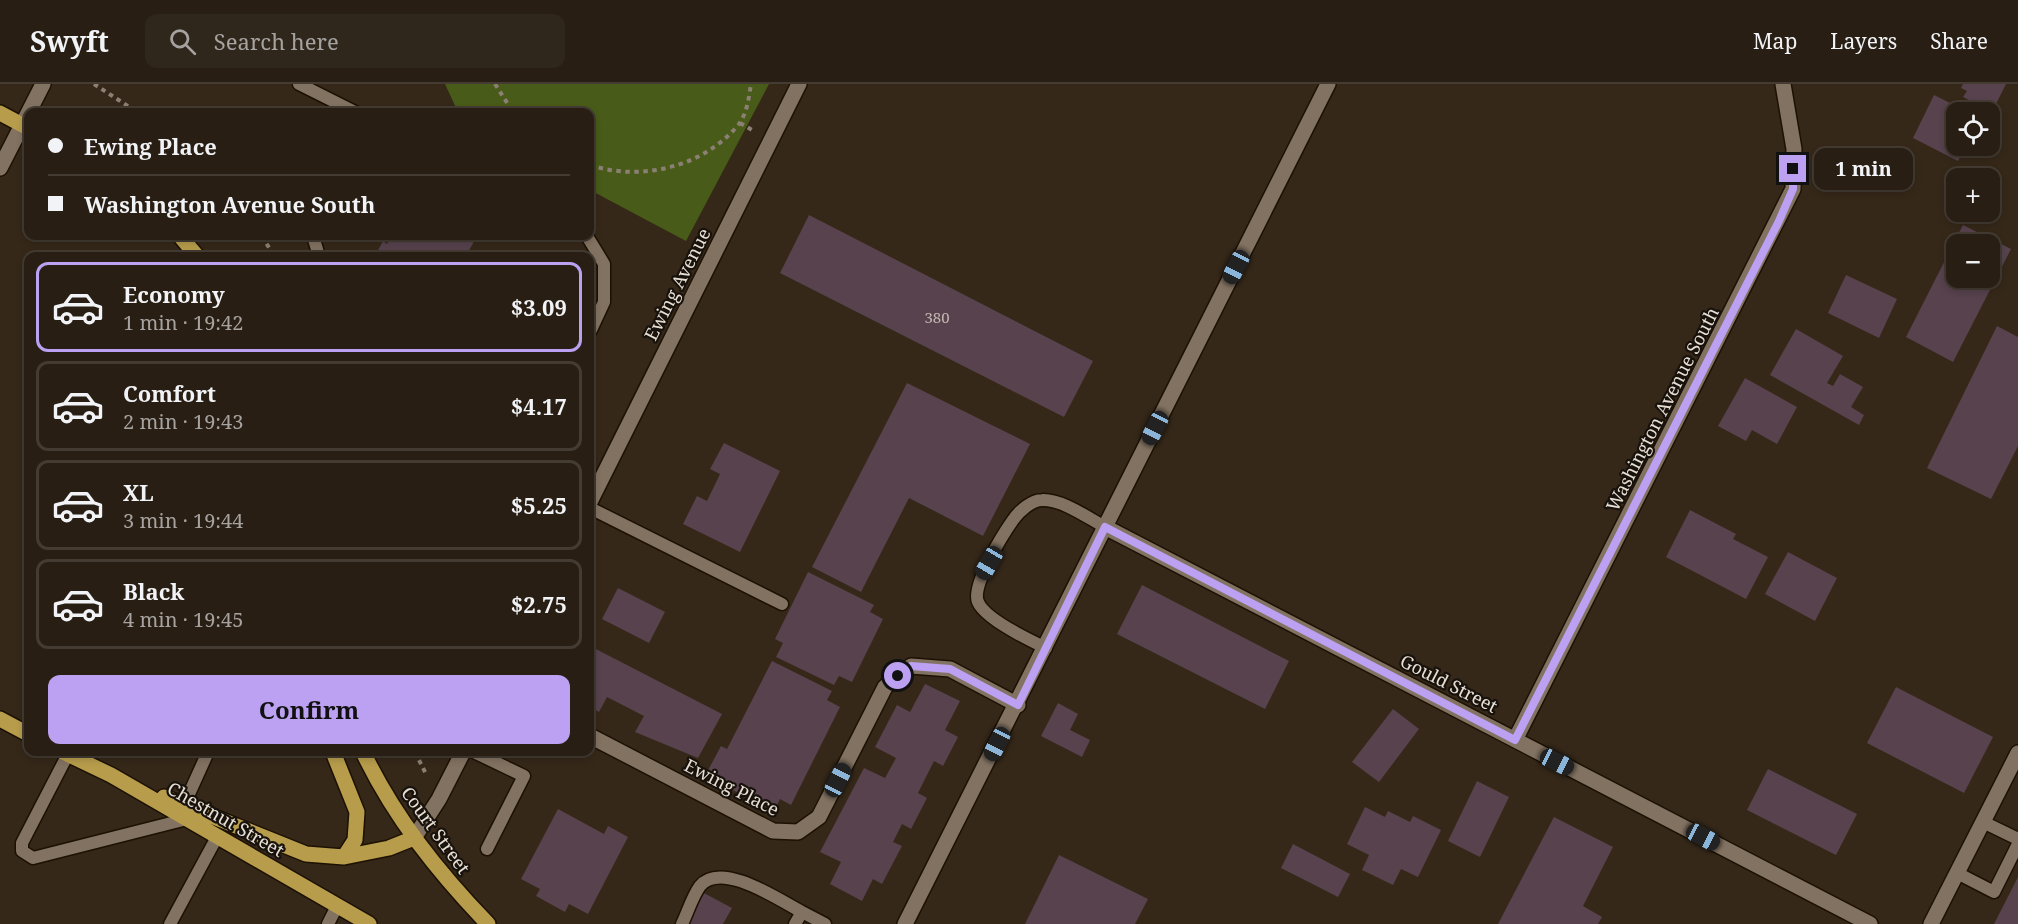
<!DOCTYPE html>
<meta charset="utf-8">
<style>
body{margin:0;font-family:"Noto Serif",serif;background:#30271c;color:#f1f3f6;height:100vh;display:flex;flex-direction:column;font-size:22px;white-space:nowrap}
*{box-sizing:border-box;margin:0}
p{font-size:20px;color:#a5a2a0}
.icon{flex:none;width:33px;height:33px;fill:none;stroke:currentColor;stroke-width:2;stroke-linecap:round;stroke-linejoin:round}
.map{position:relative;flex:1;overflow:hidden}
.side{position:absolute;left:24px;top:168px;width:570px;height:504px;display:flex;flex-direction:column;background:#281e13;border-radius:12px;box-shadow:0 3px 9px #0003,0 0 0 2px #443c33}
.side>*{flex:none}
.top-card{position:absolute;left:24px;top:24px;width:570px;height:132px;border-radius:12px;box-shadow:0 3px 9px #0003,0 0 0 2px #443c33;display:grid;align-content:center;height:132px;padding:0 24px;background:#281e13}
.fabs{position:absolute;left:1946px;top:18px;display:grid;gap:12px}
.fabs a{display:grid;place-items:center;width:54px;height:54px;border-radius:12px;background:#281e13;box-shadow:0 3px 9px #0003,0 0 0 2px #443c33;font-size:30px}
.end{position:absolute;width:27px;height:27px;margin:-14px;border:8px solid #bca0f2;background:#111;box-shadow:0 0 0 3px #111}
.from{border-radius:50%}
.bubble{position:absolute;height:42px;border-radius:12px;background:#281e13;box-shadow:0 3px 9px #0003,0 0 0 2px #443c33;font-size:20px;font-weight:700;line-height:42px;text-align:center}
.car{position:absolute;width:18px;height:36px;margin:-18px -9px;border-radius:8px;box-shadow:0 0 4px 2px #0007;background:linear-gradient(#222 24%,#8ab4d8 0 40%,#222 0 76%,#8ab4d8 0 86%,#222 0)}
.top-card b{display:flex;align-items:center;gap:21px;height:57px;font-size:22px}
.top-card b+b{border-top:2px solid #443c33}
.top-card i{width:15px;height:15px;background:#f1f3f6}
ul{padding:10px 0 0;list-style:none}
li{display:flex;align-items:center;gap:18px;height:90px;margin:0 12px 9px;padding:0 12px;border:3px solid #443c33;border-radius:12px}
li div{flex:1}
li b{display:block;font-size:22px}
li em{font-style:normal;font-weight:700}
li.selected{border-color:#bca0f2}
li>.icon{width:54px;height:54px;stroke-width:1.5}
.cta{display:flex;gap:12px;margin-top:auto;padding:12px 24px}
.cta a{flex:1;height:69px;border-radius:12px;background:#bca0f2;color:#111;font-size:24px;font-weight:700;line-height:69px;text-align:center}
header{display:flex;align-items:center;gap:36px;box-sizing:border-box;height:84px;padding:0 30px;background:#281e13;border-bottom:2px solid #443c33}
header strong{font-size:28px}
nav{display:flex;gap:33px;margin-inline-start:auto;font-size:21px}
.search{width:420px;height:54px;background:#30271c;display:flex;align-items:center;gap:15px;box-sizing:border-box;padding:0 21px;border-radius:12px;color:#a5a2a0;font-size:22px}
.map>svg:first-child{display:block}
.green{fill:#485b18}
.building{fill:#57424d;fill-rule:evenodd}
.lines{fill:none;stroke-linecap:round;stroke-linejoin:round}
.service-casing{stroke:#1c1103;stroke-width:15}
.minor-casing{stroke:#1c1103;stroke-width:18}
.tertiary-casing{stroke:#1c1103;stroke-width:18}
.primary-casing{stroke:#1c1103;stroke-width:18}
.path{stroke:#8b8073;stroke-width:4;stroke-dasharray:4.5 4.5;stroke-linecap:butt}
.service{stroke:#827261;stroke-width:12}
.minor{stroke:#827261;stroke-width:15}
.tertiary{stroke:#827261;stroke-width:15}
.primary{stroke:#b79d4b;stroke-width:15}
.route{stroke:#bca0f2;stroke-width:8}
.labels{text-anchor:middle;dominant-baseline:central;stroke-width:4.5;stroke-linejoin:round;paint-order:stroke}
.number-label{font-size:15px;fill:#c3b7b2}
.street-label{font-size:18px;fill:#e7ded4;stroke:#18120c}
</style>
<header>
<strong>Swyft</strong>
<div class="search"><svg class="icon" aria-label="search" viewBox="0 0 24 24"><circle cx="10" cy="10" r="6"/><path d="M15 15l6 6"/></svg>Search here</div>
<nav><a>Map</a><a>Layers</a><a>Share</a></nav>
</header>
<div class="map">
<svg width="2018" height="840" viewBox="0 0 2018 840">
<rect width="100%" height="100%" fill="#352819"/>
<path class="green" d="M445,0H769L686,157L590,106V28H458Z"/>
<path class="building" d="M1963,0H2006L1995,22L1987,18L1984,24L1963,13L1967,7L1961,4Z
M1934,11L1968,28H1956V62H1966L1958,77L1913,54Z
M809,131L1093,277L1064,333L780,189Z
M1963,141L2011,165L1953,278L1906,253ZM1956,160H1989V194H1956Z
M392,152H477L466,172H375L383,157L387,160Z
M1846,191L1897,215L1879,254L1828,229Z
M1997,242L2018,253V362L1991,415L1927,384Z
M1796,245L1843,272L1827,299L1833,302L1840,290L1863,303L1851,323L1864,331L1859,341L1770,291Z
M1745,294L1797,323L1777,360L1752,346L1746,357L1718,342Z
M907,299L1030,360L983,452L909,414L861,508L812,483Z
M724,359L780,387L740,468L683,440L697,412L707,417L720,390L710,385Z
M1690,426L1736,450L1733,455L1768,473L1746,515L1666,473Z
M1788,468L1837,494L1815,537L1765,510Z
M808,488L874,521L870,528L883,535L852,598L839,592L834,601L776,573L783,559L775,555Z
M1142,501L1289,577L1265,625L1117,550Z
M618,504L665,528L649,559L602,535Z
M590,562L722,630L698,674L635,648L644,632L607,613L599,628L590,623Z
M772,577L832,607L827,616L840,623L791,721L780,715L774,727L705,692L721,662L727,665Z
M925,600L960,617L945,646L958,653L943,682L934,677L918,709L927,714L911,745L902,740L893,758L902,762L882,800L873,795L862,817L830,800L841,778L820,768L864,684L885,694L896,674L875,663L897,621L910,628Z
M1896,603L1993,653L1964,709L1867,659Z
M1058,619L1078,630L1070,646L1090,656L1082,673L1041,652Z
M1393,625L1419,645L1379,698L1352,678Z
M1768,685L1857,730L1836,771L1747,726Z
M1477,697L1509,713L1480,773L1448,757Z
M1365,723L1385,733L1388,727L1410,738L1413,732L1441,746L1418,793L1401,785L1393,801L1362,786L1369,771L1347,760Z
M558,725L604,750L608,742L628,753L588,830L569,820L565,828L536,812L540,805L521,795Z
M1554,733L1613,763L1583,822L1602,833L1598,840H1498Z
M1293,760L1350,790L1338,813L1281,784Z
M1059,771L1148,815L1135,840H1025Z
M2018,793V840H1994Z
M702,808L732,824L723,840H685Z"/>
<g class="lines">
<defs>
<path id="service" d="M299,0L355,28
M313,152L319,172
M587,152L604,180V218L590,248
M590,424L782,520
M1046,564C1029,556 985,535 978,518C971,502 1003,450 1013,436C1019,427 1032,416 1042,416C1062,415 1088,434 1105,443
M474,668L524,692L487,765
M68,670L22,759V767L33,774L187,735
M184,721L208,668
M1983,738L2018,755
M1957,789L1994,808L2018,760
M170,840L217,753
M328,840L337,822
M682,840C688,828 692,813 700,802C721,776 779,816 802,828
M795,840L802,828L825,840"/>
<path id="minor" d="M0,84L43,0
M590,418L799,0
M1105,443L1870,840
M590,652L773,747L798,748L819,733L885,603L911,582L950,585L1018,621
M1515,656L1793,105L1794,65L1783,0
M414,754L439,715L463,668
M1931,840L2018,669"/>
<path id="tertiary" d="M905,840L1328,0"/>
<path id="primary" d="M0,29L28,44
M180,152L197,172
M0,635L28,650
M63,668L111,691L369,840
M333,668L357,728L355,756L344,773
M363,668C394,733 438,788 488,840
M164,713L306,770L344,773L389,764L414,754"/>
</defs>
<use href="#service" class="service-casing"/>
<use href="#minor" class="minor-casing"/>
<use href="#tertiary" class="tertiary-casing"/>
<use href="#primary" class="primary-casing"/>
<path class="path" d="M94,0L137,28
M495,0L513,28
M740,39L752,46
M590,81C641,98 704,83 739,40C747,29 749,13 751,0
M262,152L274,172
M415,668L426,690"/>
<use href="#service" class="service"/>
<use href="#minor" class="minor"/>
<use href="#tertiary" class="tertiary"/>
<use href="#primary" class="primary"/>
</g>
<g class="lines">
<path class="route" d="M898,592L911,582L950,585L1018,621L1105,443L1515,656L1779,137L1793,105V85"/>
</g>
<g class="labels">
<g class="number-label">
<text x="937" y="233">380</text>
</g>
<g class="street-label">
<text transform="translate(677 200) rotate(-63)">Ewing Avenue</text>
<text transform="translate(1662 325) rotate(-63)">Washington Avenue South</text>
<text transform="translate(1449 599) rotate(27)">Gould Street</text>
<text transform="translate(732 703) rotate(27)">Ewing Place</text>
<text transform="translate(226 735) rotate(30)">Chestnut Street</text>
<text transform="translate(436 746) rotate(54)">Court Street</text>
</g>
</g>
</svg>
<div class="fabs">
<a><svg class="icon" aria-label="locate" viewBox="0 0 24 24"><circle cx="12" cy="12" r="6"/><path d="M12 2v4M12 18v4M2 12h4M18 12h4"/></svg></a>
<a>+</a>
<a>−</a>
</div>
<i class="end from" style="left:898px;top:592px"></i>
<i class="end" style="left:1793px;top:85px"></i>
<div class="bubble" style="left:1814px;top:64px;width:99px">1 min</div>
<i class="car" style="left:1236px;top:183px;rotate:207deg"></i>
<i class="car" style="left:1155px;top:344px;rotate:207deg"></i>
<i class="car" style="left:989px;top:479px;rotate:210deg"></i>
<i class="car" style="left:997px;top:660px;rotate:207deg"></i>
<i class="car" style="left:1557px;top:678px;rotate:117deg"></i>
<i class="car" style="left:838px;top:696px;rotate:27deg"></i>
<i class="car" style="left:1703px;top:753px;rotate:118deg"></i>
<div class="top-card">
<b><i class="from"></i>Ewing Place</b>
<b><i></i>Washington Avenue South</b>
</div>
<section class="side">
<ul>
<li class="selected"><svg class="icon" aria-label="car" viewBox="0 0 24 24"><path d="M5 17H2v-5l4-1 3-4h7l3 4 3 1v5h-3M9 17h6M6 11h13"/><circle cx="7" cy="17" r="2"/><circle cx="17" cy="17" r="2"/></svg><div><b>Economy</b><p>1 min · 19:42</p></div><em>$3.09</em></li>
<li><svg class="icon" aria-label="car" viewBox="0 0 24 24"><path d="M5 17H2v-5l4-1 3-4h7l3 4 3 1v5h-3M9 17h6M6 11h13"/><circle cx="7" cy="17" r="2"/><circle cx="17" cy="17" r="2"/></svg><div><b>Comfort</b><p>2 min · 19:43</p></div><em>$4.17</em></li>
<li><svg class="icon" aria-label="car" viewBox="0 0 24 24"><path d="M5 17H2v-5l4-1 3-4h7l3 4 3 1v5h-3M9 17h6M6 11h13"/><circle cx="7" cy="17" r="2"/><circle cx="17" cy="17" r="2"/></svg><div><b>XL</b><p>3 min · 19:44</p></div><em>$5.25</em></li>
<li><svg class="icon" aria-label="car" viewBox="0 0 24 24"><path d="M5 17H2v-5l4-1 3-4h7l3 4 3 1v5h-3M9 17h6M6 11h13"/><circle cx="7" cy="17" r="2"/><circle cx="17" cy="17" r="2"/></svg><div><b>Black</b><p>4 min · 19:45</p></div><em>$2.75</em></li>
</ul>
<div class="cta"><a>Confirm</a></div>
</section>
</div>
